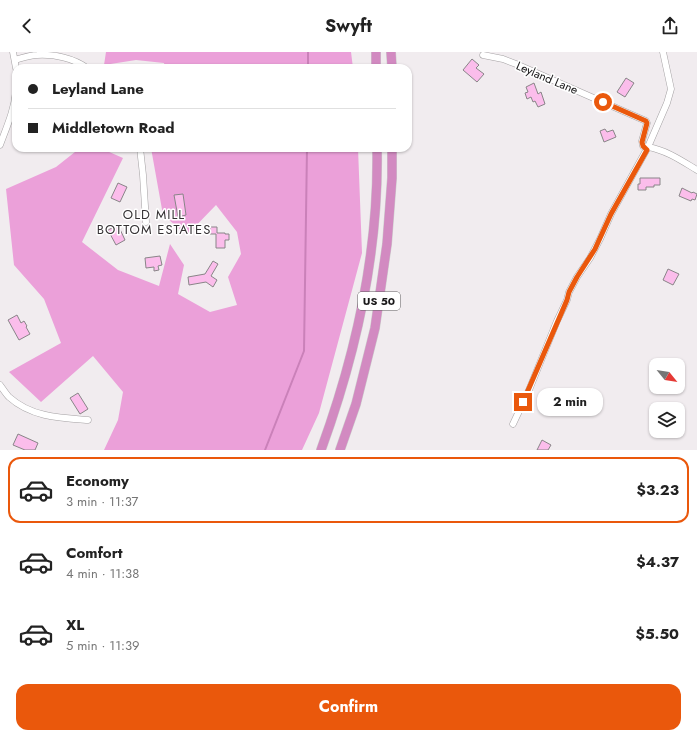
<!DOCTYPE html>
<meta charset="utf-8">
<style>
body{margin:0;font-family:Jost,sans-serif;background:#f6f6f6;color:#222;height:100vh;display:flex;flex-direction:column;font-size:15px;white-space:nowrap}
*{box-sizing:border-box;margin:0}
p{font-size:13px;color:#767676}
.icon{flex:none;width:22px;height:22px;fill:none;stroke:currentColor;stroke-width:2;stroke-linecap:round;stroke-linejoin:round}
.map{position:relative;height:398px;overflow:hidden}
.panel{display:flex;flex-direction:column;background:#fff;flex:1}
.panel>*{flex:none}
.banner{position:absolute;left:12px;top:12px;width:400px;height:88px;border-radius:12px;box-shadow:0 1px 3px #0004;display:grid;align-content:center;height:88px;padding:0 16px;background:#fff}
.needle{width:26px;rotate:120deg}
.fabs{position:absolute;left:649px;top:306px;display:grid;gap:8px}
.fabs a{display:grid;place-items:center;width:36px;height:36px;border-radius:8px;background:#fff;box-shadow:0 1px 3px #0004;font-size:20px}
.end{position:absolute;width:18px;height:18px;margin:-9px;border:5px solid #ea580c;background:#fff;box-shadow:0 0 0 2px #fff}
.from{border-radius:50%}
.bubble{position:absolute;height:28px;border-radius:12px;background:#fff;box-shadow:0 1px 3px #0004;font-size:13px;font-weight:700;line-height:28px;text-align:center}
.banner b{display:flex;align-items:center;gap:14px;height:38px;font-size:15px}
.banner b+b{border-top:1px solid #e0e0e0}
.banner i{width:10px;height:10px;background:#222}
ul{padding:7px 0 0;list-style:none}
li{display:flex;align-items:center;gap:12px;height:66px;margin:0 8px 6px;padding:0 8px;border:2px solid transparent;border-radius:12px}
li div{flex:1}
li b{display:block;font-size:15px}
li em{font-style:normal;font-weight:700}
li.selected{border-color:#ea580c}
li>.icon{width:36px;height:36px;stroke-width:1.5}
.cta{display:flex;gap:8px;margin-top:auto;padding:8px 16px}
.cta a{flex:1;height:46px;border-radius:12px;background:#ea580c;color:#fff;font-size:16px;font-weight:700;line-height:46px;text-align:center}
header{display:flex;justify-content:space-between;align-items:center;height:52px;padding:0 16px;background:#fff;font-size:18px;font-weight:700}
.map>svg:first-child{display:block}
.green{fill:#eba0d9}
.lines{fill:none;stroke-linecap:round;stroke-linejoin:round}
.stream{stroke:#ca81b9;stroke-width:2}
.building{fill:#fbbdeb;stroke:#898588}
.minor-casing{stroke:#a4a1a3;stroke-width:7}
.highway-casing{stroke:#ccc;stroke-width:10}
.minor{stroke:#fff;stroke-width:6}
.highway{stroke:#d28ac1;stroke-width:9}
.route{stroke:#ea580c;stroke-width:5}
.labels{text-anchor:middle;dominant-baseline:central;stroke-width:3;stroke-linejoin:round;paint-order:stroke}
.shield{fill:#fff;stroke:#5e5d5e;stroke-width:1}
.shield-label{font-size:11px;font-weight:bold;fill:#191819}
.street-label{font-size:12px;fill:#191819;stroke:#fff}
.neighbourhood-label{font-size:13px;letter-spacing:1px;fill:#353234;stroke:#fff}
</style>
<header><svg class="icon" aria-label="back" viewBox="0 0 24 24"><path d="M15 5l-7 7 7 7"/></svg>Swyft<svg class="icon" aria-label="share" viewBox="0 0 24 24"><path d="M12 15V3M7 8l5-5 5 5M5 13v7h14v-7"/></svg></header>
<div class="map">
<svg width="697" height="398" viewBox="0 0 697 398">
<rect width="100%" height="100%" fill="#f1ecef"/>
<path class="green" d="M106,0H351L353,16H165L164,11L136,8L104,13Z
M80,96H100L123,106L82,190L118,218L159,234L170,192L184,213L178,242L210,260L237,253L228,225L241,202L237,180L216,153L187,183L163,163L151,96H358L362,201L319,361L302,398H104L118,368L123,340L93,304L41,350L9,320L61,291L44,247L14,213L6,137L56,115Z"/>
<g class="lines">
<path class="stream" d="M308,16V0
M265,398L304,299L307,96"/>
</g>
<path class="building" d="M472,7L479,13L476,16L484,22L477,30L463,18Z
M626,26L634,31L625,45L617,40Z
M534,31L538,42L541,40L545,52L538,55L535,49L533,50L531,45L527,47L525,41L528,40L526,35Z
M605,77L607,80L613,78L616,85L604,90L600,79Z
M640,126H660V133H654V135H646V138H638V132H640Z
M118,131L127,135L120,150L111,146Z
M682,136L692,141L693,140L697,142L695,148L692,147L691,149L679,144Z
M183,142L186,163L178,165L174,143Z
M118,173L125,188L116,193L108,178Z
M210,175H217V181H225V182H229V188H225V196H216V182H210Z
M160,204L162,213L158,214L159,218L154,219V215L146,216L145,206Z
M213,209L218,212L211,224L217,228L213,235L206,230L189,233L188,225L205,222Z
M668,217L679,222L673,233L663,228Z
M17,263L21,271L24,269L27,274L26,275L30,282L19,288L8,268Z
M78,341L88,357L80,362L70,346Z
M18,382L38,391L35,398H25L13,393Z
M542,388L551,393L548,398H537Z"/>
<g class="lines">
<defs>
<path id="minor" d="M13,0L16,16
M483,3L503,7L516,12L646,69L647,71L642,89L643,94L647,97
M15,8C22,6 30,3 37,3C54,2 73,6 87,16
M0,93C7,74 14,59 16,39
M648,95C666,98 682,109 697,118
M140,96L143,123L146,170
M0,333C3,337 6,342 9,345C31,365 60,366 88,368
M513,372L529,338L557,269L567,248L569,240L577,225L590,206L600,187L611,162L648,95L667,51L671,37L663,0"/>
<path id="highway" d="M376,0V16
M391,0L392,16
M321,398C356,302 379,199 377,96
M340,398L356,352L375,276L387,192L392,126V96"/>
</defs>
<use href="#minor" class="minor-casing"/>
<use href="#highway" class="highway-casing"/>
<use href="#minor" class="minor"/>
<use href="#highway" class="highway"/>
</g>
<g class="lines">
<path class="route" d="M523,350L567,248L569,240L577,225L595,197L611,162L647,98L643,94L642,90L647,71L646,69L603,50"/>
</g>
<g class="labels">
<rect class="shield" x="358" y="240" width="42" height="18" rx="3"/>
<g class="shield-label">
<text x="379" y="249">US 50</text>
</g>
<g class="street-label">
<text transform="translate(547 26) rotate(23)">Leyland Lane</text>
</g>
<g class="neighbourhood-label">
<text x="154" y="162">OLD MILL<tspan x="154" dy="15">BOTTOM ESTATES</tspan></text>
</g>
</g>
</svg>
<div class="fabs">
<a><svg class="needle" viewBox="-14 -14 28 28"><path d="M0-13l5 13h-10z" fill="#e53935"/><path d="M0 13l5-13h-10z" fill="#767676"/></svg></a>
<a><svg class="icon" aria-label="layers" viewBox="0 0 24 24"><path d="M12 4l9 5-9 5-9-5zM3 14l9 5 9-5"/></svg></a>
</div>
<i class="end from" style="left:603px;top:50px"></i>
<i class="end" style="left:523px;top:350px"></i>
<div class="bubble" style="left:537px;top:336px;width:66px">2 min</div>
<div class="banner">
<b><i class="from"></i>Leyland Lane</b>
<b><i></i>Middletown Road</b>
</div>
</div>
<section class="panel">
<ul>
<li class="selected"><svg class="icon" aria-label="car" viewBox="0 0 24 24"><path d="M5 17H2v-5l4-1 3-4h7l3 4 3 1v5h-3M9 17h6M6 11h13"/><circle cx="7" cy="17" r="2"/><circle cx="17" cy="17" r="2"/></svg><div><b>Economy</b><p>3 min · 11:37</p></div><em>$3.23</em></li>
<li><svg class="icon" aria-label="car" viewBox="0 0 24 24"><path d="M5 17H2v-5l4-1 3-4h7l3 4 3 1v5h-3M9 17h6M6 11h13"/><circle cx="7" cy="17" r="2"/><circle cx="17" cy="17" r="2"/></svg><div><b>Comfort</b><p>4 min · 11:38</p></div><em>$4.37</em></li>
<li><svg class="icon" aria-label="car" viewBox="0 0 24 24"><path d="M5 17H2v-5l4-1 3-4h7l3 4 3 1v5h-3M9 17h6M6 11h13"/><circle cx="7" cy="17" r="2"/><circle cx="17" cy="17" r="2"/></svg><div><b>XL</b><p>5 min · 11:39</p></div><em>$5.50</em></li>
</ul>
<div class="cta"><a>Confirm</a></div>
</section>
